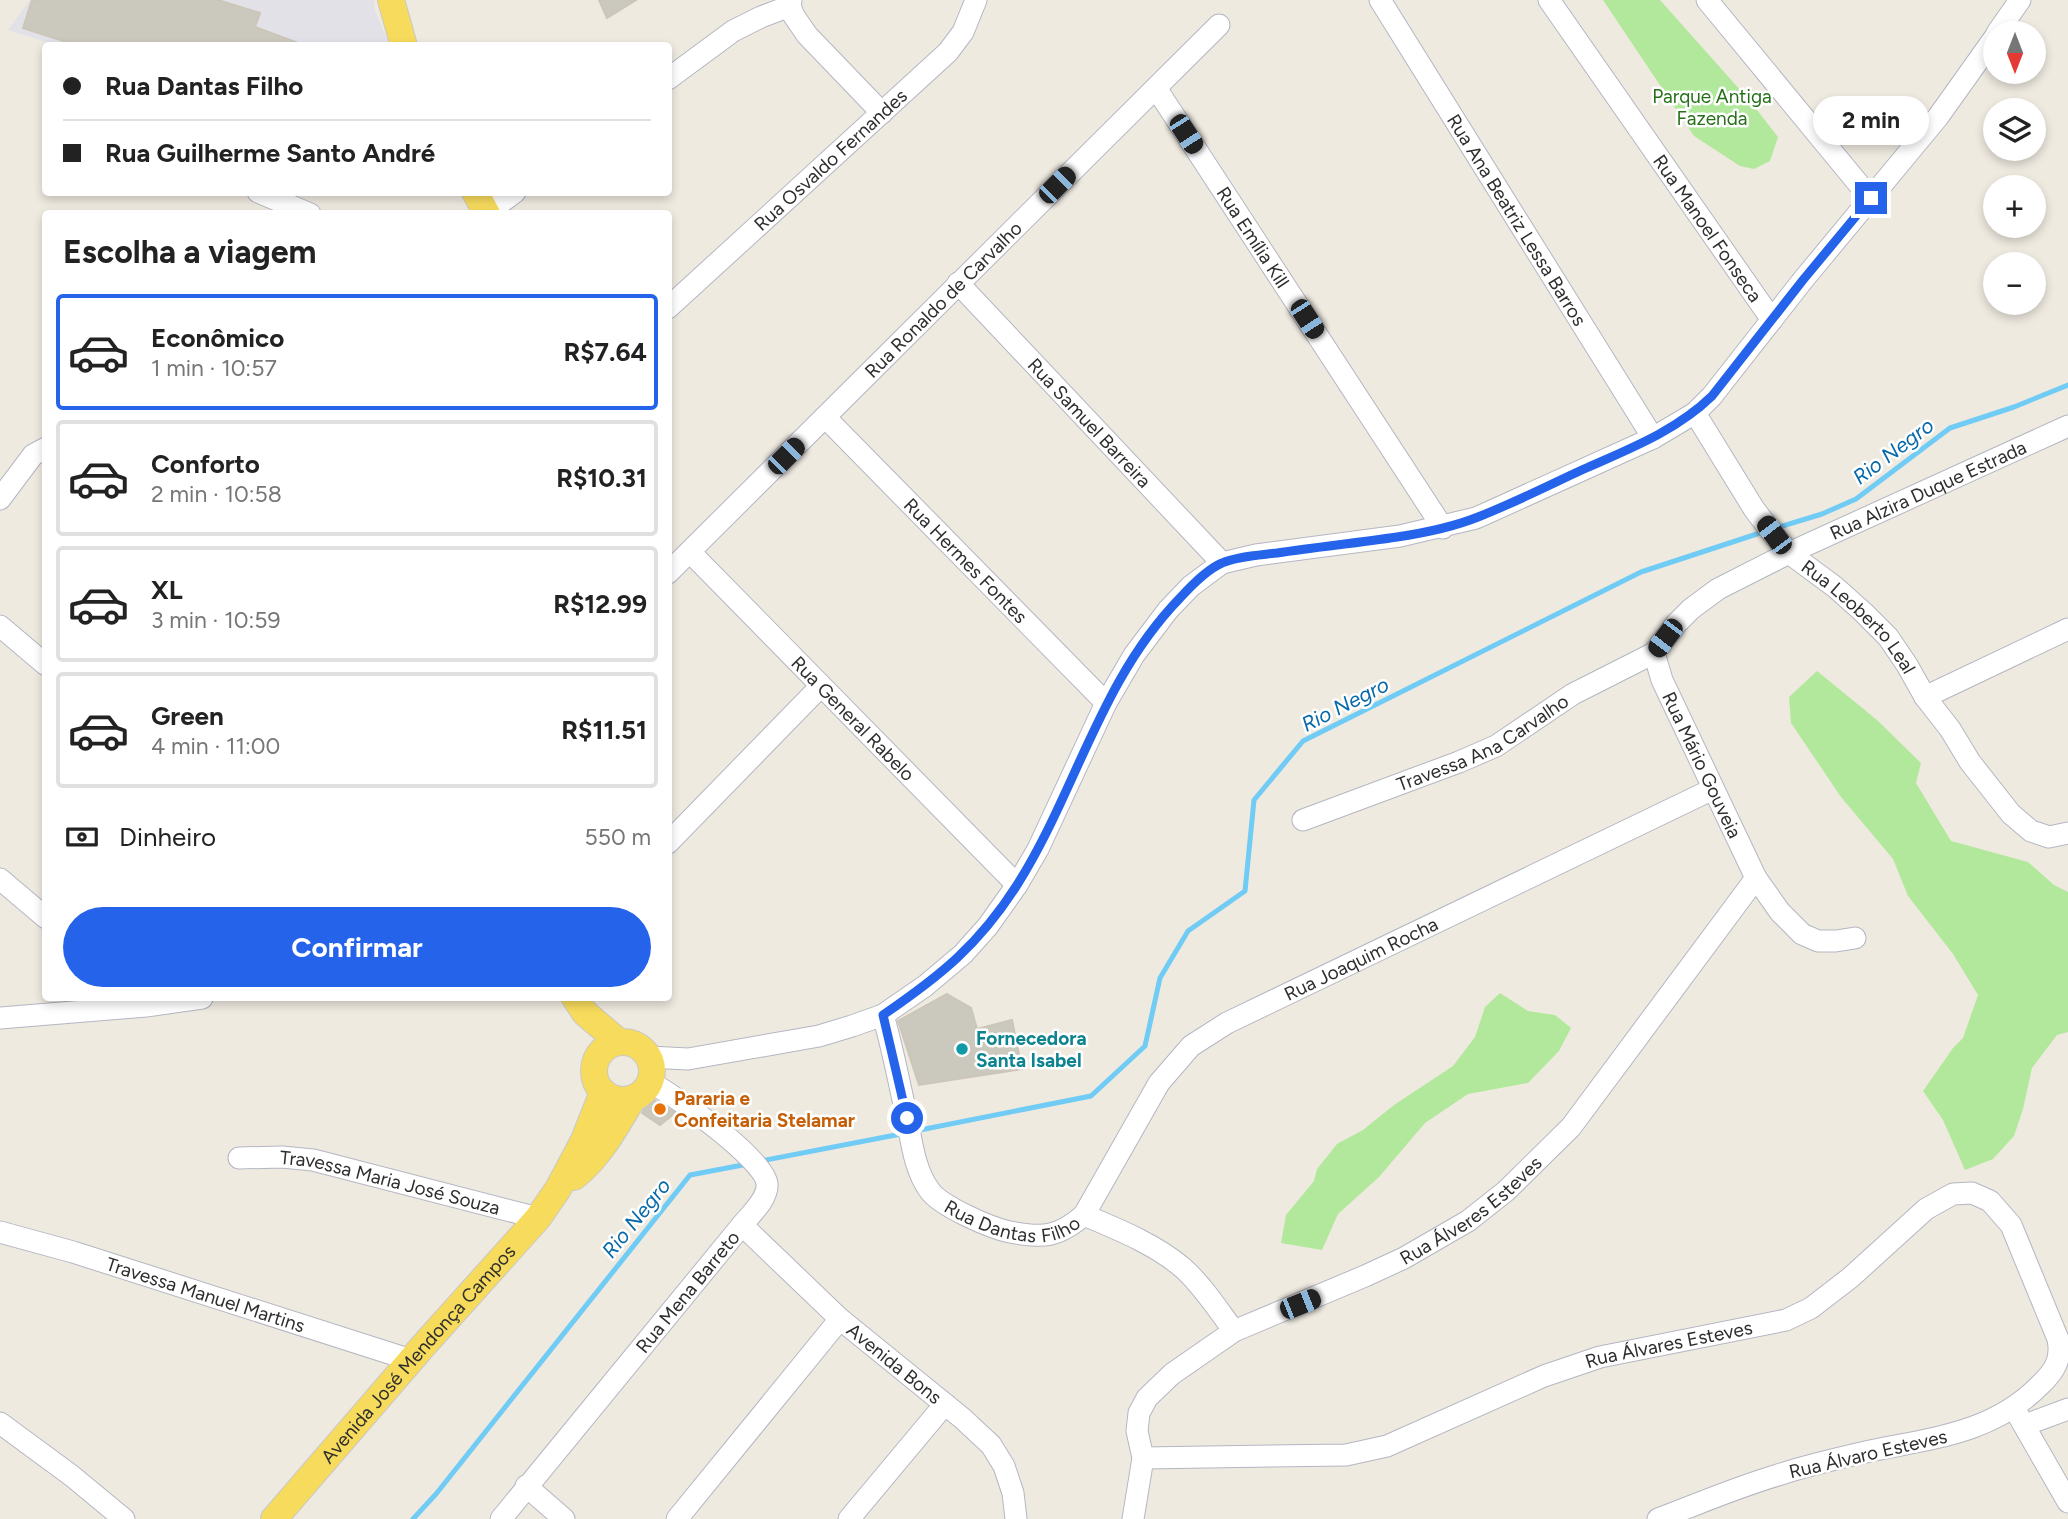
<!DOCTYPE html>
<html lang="pt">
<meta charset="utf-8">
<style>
body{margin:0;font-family:Figtree,sans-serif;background:#f6f6f6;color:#222;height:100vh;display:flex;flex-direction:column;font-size:26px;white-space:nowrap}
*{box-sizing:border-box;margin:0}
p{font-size:23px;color:#767676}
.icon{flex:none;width:38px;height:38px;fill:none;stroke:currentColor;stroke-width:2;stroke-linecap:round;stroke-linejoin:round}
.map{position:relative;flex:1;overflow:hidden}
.sheet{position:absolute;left:42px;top:210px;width:630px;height:791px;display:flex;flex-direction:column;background:#fff;border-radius:7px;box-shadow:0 4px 10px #0003}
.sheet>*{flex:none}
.banner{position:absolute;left:42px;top:42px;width:630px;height:154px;border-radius:7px;box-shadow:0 4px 10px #0003;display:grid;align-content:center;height:154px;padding:0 21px;background:#fff}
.needle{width:46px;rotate:180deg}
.controls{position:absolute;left:1983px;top:21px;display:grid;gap:14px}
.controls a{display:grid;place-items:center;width:63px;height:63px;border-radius:50%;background:#fff;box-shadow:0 4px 10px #0003;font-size:35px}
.end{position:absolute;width:32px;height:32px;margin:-16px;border:9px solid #2563eb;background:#fff;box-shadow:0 0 0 4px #fff}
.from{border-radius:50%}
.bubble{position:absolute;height:49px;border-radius:24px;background:#fff;box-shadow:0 4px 10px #0003;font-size:23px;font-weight:700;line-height:49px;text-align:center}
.car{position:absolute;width:21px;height:42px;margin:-21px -10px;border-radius:9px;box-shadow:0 0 5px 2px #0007;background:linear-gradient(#222 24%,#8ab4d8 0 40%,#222 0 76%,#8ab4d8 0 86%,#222 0)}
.banner b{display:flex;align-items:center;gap:24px;height:66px;font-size:26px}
.banner b+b{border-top:2px solid #e0e0e0}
.banner i{width:18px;height:18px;background:#222}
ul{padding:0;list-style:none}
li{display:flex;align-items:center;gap:21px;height:116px;margin:0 14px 10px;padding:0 7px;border:4px solid #e0e0e0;border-radius:7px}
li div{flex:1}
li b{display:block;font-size:26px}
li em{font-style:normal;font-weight:700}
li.selected{border-color:#2563eb}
li>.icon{width:63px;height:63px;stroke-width:1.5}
h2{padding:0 21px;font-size:32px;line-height:84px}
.pay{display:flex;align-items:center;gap:18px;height:77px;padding:0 21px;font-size:26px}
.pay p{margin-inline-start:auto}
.action{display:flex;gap:14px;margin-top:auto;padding:14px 21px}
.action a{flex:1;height:80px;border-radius:42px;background:#2563eb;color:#fff;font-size:28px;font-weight:700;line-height:80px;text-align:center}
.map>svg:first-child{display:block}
.industrial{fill:#e3e1e8}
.green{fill:#b1e89b}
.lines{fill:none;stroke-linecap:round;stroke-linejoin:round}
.stream{stroke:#70cbf5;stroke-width:5}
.building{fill:#cbc8be;stroke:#ccc6b9;stroke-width:2}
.minor-casing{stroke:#b4b6c2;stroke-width:23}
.major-casing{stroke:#c9c9c9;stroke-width:28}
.minor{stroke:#fff;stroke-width:21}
.major{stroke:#f7db5d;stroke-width:26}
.route{stroke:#2563eb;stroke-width:9}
.culture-dot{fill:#0f9aa8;stroke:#fff;stroke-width:2.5}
.food-dot{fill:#e8710a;stroke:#fff;stroke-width:2.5}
.labels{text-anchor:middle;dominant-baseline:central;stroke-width:5;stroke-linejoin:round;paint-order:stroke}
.park-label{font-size:19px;fill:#267118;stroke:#fff}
.street-label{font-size:19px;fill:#2e2e2e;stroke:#fff}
.culture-label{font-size:19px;font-weight:bold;fill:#0d838f;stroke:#fff;text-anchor:start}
.food-label{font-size:19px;font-weight:bold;fill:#c56008;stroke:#fff;text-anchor:start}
.water-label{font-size:21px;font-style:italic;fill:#0769a9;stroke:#fff}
</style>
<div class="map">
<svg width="2068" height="1519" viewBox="0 0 2068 1519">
<rect width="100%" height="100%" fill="#efeae0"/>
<path class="industrial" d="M30,0H374L375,11L390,45L58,46L8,30Z"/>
<path class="green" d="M1603,0H1660L1750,101L1778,137L1770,161L1754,169L1740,166L1694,136Z
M1817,671L1877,720L1921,763L1916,783L1951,841L2028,862L2054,885L2068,892V1032L2057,1035L2032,1068L2023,1109L2014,1136L1993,1159L1965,1170L1943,1120L1923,1091L1953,1048L1963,1038L1978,995L1953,954L1908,896L1893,859L1841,797L1791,723L1789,697Z
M1500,993L1528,1011L1555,1015L1571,1028L1559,1051L1528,1083L1468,1094L1425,1123L1379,1177L1338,1214L1322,1250L1281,1243L1286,1215L1314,1181L1317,1169L1337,1144L1363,1130L1394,1105L1453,1066L1475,1037L1485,1007Z"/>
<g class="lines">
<path class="stream" d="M1776,528L1822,514L1856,499L1950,428L2014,407L2068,385
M915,1131L1091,1096L1145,1046L1160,978L1188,931L1245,891L1254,800L1303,741L1641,572L1763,532
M761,1161L906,1133
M413,1519L436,1494L690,1175L748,1164"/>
</g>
<path class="building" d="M32,0H218L260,13L255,27L301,44L300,46H79L23,28Z
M599,0H636L607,18Z
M947,994L971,1008L977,1029L1012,1020L1022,1069L919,1085L898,1021Z
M651,1098L675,1113L660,1125L642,1113Z"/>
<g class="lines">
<defs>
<g id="minor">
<path d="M791,0L790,6L794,16L807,35L882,113"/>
<path id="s1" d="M1380,0L1653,438"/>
<path id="s2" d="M1549,0L1772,320"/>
<path d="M1707,0L1871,199"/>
<path d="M1997,33L2020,0"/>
<path d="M668,79L733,31L761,17L790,6"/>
<path id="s3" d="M1156,88L1443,528"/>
<path d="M258,192L310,214"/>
<path d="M487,213L515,192"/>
<path id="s4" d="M958,283L1222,563"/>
<path id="s5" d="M668,308L948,52L963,32L976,0"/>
<path id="s6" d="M1695,413L1754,509L1774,535L1789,553L1835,587L1863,612L1888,637L1907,665L1925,697L1950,729L1970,762L2011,814L2031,831L2049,837L2068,833"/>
<path id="s7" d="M825,417L1106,703"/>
<path d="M0,499L33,455L46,448"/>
<path id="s8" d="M690,552L1017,885"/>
<path id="s9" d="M668,573L1219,25"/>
<path d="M0,626L46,665"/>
<path id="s10" d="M1654,653L1662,680L1756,878L1780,912L1802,934L1818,941H1836L1855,938"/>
<path d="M1925,697L2068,629"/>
<path id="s11" d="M1303,820L1459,762L1496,746L1573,694L1654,653L1676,624L1691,609L1718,589L1789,553L2068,426"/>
<path d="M668,843L821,686"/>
<path d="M0,879L46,918"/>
<path id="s12" d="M883,1015C892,1046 898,1077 905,1109C911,1135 913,1169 930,1191C941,1206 990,1228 1010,1232C1043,1238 1057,1238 1084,1215C1117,1229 1155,1244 1183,1268C1203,1286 1218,1310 1234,1331"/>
<path d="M0,1018L146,1006L202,998"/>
<path d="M649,1057L688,1059L819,1036L852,1026L883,1015L925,986L963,954L988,926L1017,885L1038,849L1106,703L1134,655L1168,610L1191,586L1222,563L1256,555L1400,536L1476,518L1653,438L1695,413L1712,396L1803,280L1938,117L1995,37"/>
<path id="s13" d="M239,1158L282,1157L313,1160L538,1218"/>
<path id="s14" d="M1084,1215L1159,1083L1191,1046L1227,1023L1713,789"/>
<path id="s15" d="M742,1225L840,1319L962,1418L991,1445L1004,1466L1013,1493L1016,1519"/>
<path id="s16" d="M0,1232L73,1252L411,1360"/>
<path d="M2014,1408L2068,1502"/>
<path d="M0,1423L72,1476L124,1519"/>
<path d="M2025,1425L2068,1409"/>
<path id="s17" d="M1143,1458L1346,1455L1387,1446L1544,1376L1600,1357L1786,1320L1811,1308L1850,1278L1926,1209L1953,1194L1972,1193L1990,1201L2011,1225L2058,1339C2062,1359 2055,1371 2040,1385C1993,1433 1933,1438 1870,1451C1839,1458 1808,1465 1778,1475C1737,1487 1698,1504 1658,1519"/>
<path d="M526,1486L564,1519"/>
<path id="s18" d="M501,1519L742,1225C751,1214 768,1199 767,1184C765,1159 674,1095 650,1082"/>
<path d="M677,1519L840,1319"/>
<path d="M849,1519L945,1404"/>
<path id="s19" d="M1133,1519L1143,1458L1137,1431L1139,1413L1147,1398L1172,1374L1234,1331L1365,1276L1404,1258L1468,1221L1506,1191L1571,1127L1756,878"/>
</g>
<g id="major">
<path d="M391,0L404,46"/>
<path d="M475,192L487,214"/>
<path d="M575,998L585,1013L619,1042"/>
<circle cx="623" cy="1071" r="29"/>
<path d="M574,1177C600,1157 616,1126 633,1098"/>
<path id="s20" d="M274,1519L424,1345L538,1218L558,1189L584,1140L603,1092"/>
</g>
</defs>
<use href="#minor" class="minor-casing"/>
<use href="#major" class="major-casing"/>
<use href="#minor" class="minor"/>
<use href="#major" class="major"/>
</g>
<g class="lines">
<path class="route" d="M907,1118L883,1015C940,976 979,945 1017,885C1076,792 1100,680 1180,598C1190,587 1208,569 1222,563C1237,556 1261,555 1277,553C1317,547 1357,543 1397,537C1424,533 1453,527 1478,517C1514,503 1549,485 1584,469C1629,449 1676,431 1712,396L1803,280L1871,198"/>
</g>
<circle class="culture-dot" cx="962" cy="1049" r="7"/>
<circle class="food-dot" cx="660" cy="1109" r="7"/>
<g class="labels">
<g class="park-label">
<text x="1712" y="96">Parque Antiga<tspan x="1712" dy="22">Fazenda</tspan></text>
</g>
<g class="street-label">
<text stroke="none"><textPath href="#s5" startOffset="220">Rua Osvaldo Fernandes</textPath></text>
<text stroke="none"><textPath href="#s1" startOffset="259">Rua Ana Beatriz Lessa Barros</textPath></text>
<text stroke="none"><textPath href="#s2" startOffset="278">Rua Manoel Fonseca</textPath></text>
<text stroke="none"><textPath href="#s3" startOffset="178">Rua Emília Kill</textPath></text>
<text stroke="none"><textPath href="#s9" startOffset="388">Rua Ronaldo de Carvalho</textPath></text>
<text stroke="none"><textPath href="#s4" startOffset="192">Rua Samuel Barreira</textPath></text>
<text stroke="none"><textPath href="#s11" startOffset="714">Rua Alzira Duque Estrada</textPath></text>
<text stroke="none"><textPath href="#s7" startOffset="201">Rua Hermes Fontes</textPath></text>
<text stroke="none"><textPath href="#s6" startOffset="264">Rua Leoberto Leal</textPath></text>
<text stroke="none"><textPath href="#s8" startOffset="233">Rua General Rabelo</textPath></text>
<text stroke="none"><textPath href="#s11" startOffset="196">Travessa Ana Carvalho</textPath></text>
<text stroke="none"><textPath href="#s10" startOffset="122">Rua Mário Gouveia</textPath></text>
<text stroke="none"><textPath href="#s14" startOffset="392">Rua Joaquim Rocha</textPath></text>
<text stroke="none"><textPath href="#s13" startOffset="154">Travessa Maria José Souza</textPath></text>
<text stroke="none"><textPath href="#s12" startOffset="275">Rua Dantas Filho</textPath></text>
<text stroke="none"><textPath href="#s19" startOffset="502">Rua Álveres Esteves</textPath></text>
<text stroke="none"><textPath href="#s18" startOffset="294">Rua Mena Barreto</textPath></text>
<text stroke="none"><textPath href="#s16" startOffset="215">Travessa Manuel Martins</textPath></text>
<text stroke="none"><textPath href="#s17" startOffset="546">Rua Álvares Esteves</textPath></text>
<text stroke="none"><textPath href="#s20" startOffset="219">Avenida José Mendonça Campos</textPath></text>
<text stroke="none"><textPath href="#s15" startOffset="206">Avenida Bons</textPath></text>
<text transform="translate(1868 1454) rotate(-13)">Rua Álvaro Esteves</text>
</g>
<g class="culture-label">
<text x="976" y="1038">Fornecedora<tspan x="976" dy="22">Santa Isabel</tspan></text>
</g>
<g class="food-label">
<text x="674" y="1098">Pararia e<tspan x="674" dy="22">Confeitaria Stelamar</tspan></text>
</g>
<g class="water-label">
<text transform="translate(1893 451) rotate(-37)">Rio Negro</text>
<text transform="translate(1345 704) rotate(-27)">Rio Negro</text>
<text transform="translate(636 1218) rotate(-51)">Rio Negro</text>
</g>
</g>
</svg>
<div class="controls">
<a><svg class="needle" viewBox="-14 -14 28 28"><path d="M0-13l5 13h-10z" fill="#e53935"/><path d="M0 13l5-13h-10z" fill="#767676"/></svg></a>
<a><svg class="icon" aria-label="layers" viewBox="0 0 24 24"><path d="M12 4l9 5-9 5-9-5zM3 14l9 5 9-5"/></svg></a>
<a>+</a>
<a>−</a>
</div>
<i class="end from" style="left:907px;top:1118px"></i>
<i class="end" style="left:1871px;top:198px"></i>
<div class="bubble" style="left:1813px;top:96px;width:116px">2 min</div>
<i class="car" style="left:1186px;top:134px;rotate:147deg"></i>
<i class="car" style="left:1057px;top:185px;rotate:45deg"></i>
<i class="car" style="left:1307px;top:319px;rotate:147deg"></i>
<i class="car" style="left:786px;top:456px;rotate:45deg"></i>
<i class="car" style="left:1774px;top:535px;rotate:323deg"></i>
<i class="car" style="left:1665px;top:638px;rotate:217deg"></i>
<i class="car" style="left:1300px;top:1304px;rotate:68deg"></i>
<div class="banner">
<b><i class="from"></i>Rua Dantas Filho</b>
<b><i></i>Rua Guilherme Santo André</b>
</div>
<section class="sheet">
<h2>Escolha a viagem</h2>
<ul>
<li class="selected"><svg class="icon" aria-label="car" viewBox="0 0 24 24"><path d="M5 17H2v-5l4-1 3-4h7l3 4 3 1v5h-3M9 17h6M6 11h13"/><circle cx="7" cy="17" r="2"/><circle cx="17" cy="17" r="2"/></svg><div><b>Econômico</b><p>1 min · 10:57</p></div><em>R$7.64</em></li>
<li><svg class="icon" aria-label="car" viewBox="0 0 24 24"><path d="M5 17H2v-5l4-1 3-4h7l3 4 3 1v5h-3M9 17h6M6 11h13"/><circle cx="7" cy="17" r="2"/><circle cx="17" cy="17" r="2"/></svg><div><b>Conforto</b><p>2 min · 10:58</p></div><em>R$10.31</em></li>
<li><svg class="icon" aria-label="car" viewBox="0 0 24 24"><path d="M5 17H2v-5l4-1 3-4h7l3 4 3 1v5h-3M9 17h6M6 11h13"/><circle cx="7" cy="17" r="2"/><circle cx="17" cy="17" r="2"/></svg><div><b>XL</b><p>3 min · 10:59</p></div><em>R$12.99</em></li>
<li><svg class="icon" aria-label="car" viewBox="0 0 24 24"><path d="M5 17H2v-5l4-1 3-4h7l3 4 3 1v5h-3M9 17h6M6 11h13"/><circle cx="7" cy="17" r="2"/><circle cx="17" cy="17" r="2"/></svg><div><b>Green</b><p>4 min · 11:00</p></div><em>R$11.51</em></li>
</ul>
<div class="pay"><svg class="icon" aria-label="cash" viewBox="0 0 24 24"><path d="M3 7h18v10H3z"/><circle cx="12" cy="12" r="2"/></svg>Dinheiro<p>550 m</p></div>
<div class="action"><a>Confirmar</a></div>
</section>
</div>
